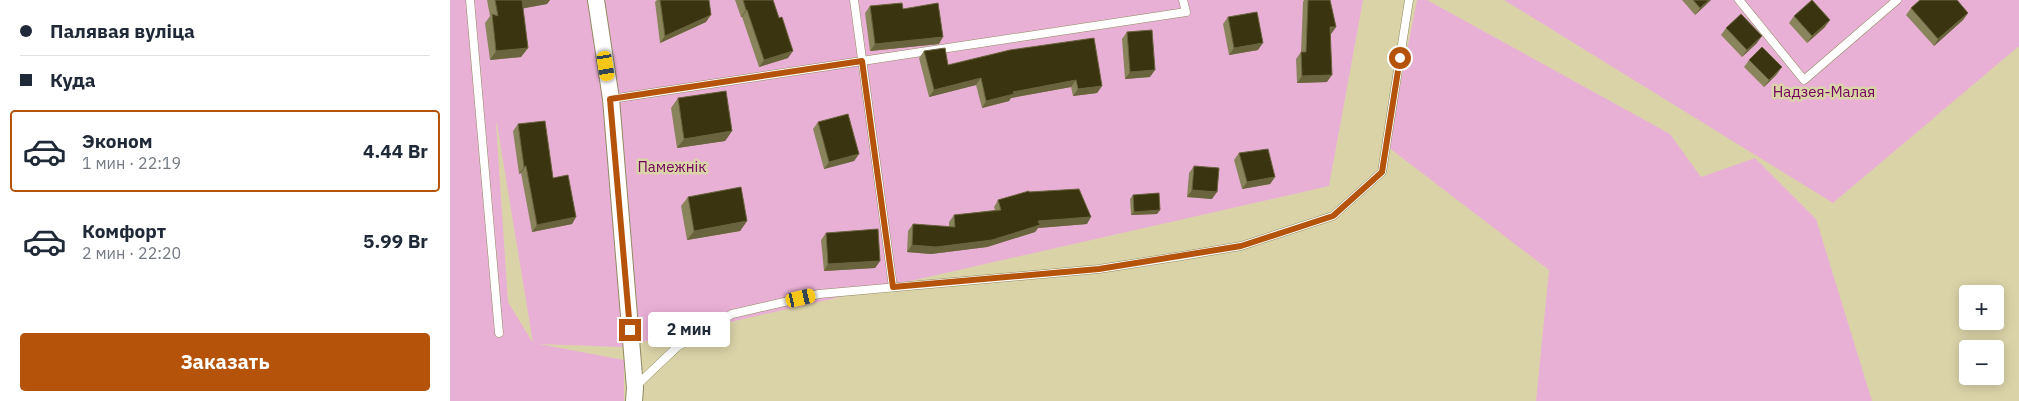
<!DOCTYPE html>
<html lang="ru">
<meta charset="utf-8">
<style>
body{margin:0;font-family:"IBM Plex Sans",sans-serif;background:#f2f2f3;color:#1f2937;height:100vh;display:flex;flex-direction:column;font-size:19px;white-space:nowrap}
*{box-sizing:border-box;margin:0}
p{font-size:16px;color:#747a83}
.icon{flex:none;width:28px;height:28px;fill:none;stroke:currentColor;stroke-width:2;stroke-linecap:round;stroke-linejoin:round}
.map{position:relative;flex:1;overflow:hidden}
.sheet{display:flex;flex-direction:column;background:#fff;width:450px}
.sheet>*{flex:none}
.hud{display:grid;align-content:center;height:110px;padding:0 20px;background:#fff}
.tools{position:absolute;left:1509px;top:285px;display:grid;gap:10px}
.tools a{display:grid;place-items:center;width:45px;height:45px;border-radius:5px;background:#fff;box-shadow:0 2px 12px #0003;font-size:25px}
.end{position:absolute;width:22px;height:22px;margin:-11px;border:6px solid #b45309;background:#fff;box-shadow:0 0 0 2px #fff}
.from{border-radius:50%}
.bubble{position:absolute;height:35px;border-radius:5px;background:#fff;box-shadow:0 2px 12px #0003;font-size:16px;font-weight:800;line-height:35px;text-align:center}
.car{position:absolute;width:15px;height:30px;margin:-15px -8px;border-radius:6px;box-shadow:0 0 4px 1px #0007;background:linear-gradient(#f5c518 24%,#345 0 40%,#f5c518 0 76%,#345 0 86%,#f5c518 0)}
.hud b{display:flex;align-items:center;gap:18px;height:48px;font-size:19px}
.hud b+b{border-top:1px solid #e0e1e3}
.hud i{width:12px;height:12px;background:#1f2937}
ul{padding:0;list-style:none}
li{display:flex;align-items:center;gap:15px;height:82px;margin:0 10px 8px;padding:0 10px;border:2px solid transparent;border-radius:5px}
li div{flex:1}
li b{display:block;font-size:19px}
li em{font-style:normal;font-weight:800}
li.selected{border-color:#b45309}
li>.icon{width:45px;height:45px;stroke-width:1.5}
.cta{display:flex;gap:10px;margin-top:auto;padding:10px 20px}
.cta a{flex:1;height:58px;border-radius:5px;background:#b45309;color:#fff;font-size:20px;font-weight:800;line-height:58px;text-align:center}
main{display:flex;flex:1;min-height:0}
.map>svg:first-child{display:block}
.green{fill:#e9b0d6;fill-rule:evenodd}
.lines{fill:none;stroke-linecap:round;stroke-linejoin:round}
.service-casing{stroke:#908960;stroke-width:9}
.minor-casing{stroke:#908960;stroke-width:18}
.service{stroke:#fff;stroke-width:8}
.minor{stroke:#fff;stroke-width:16}
.wall{fill:#8a845c}
.shaded-wall{fill:#6a643e}
.building{fill:#3a3410;stroke:#6a643e}
.route{stroke:#b45309;stroke-width:6}
.labels{text-anchor:middle;dominant-baseline:central;stroke-width:5;stroke-linejoin:round;paint-order:stroke}
.park-label{font-size:15px;fill:#72005d;stroke:#dbd3a8}
</style>
<main>
<section class="sheet">
<div class="hud">
<b><i class="from"></i>Палявая вуліца</b>
<b><i></i>Куда</b>
</div>
<ul>
<li class="selected"><svg class="icon" aria-label="car" viewBox="0 0 24 24"><path d="M5 17H2v-5l4-1 3-4h7l3 4 3 1v5h-3M9 17h6M6 11h13"/><circle cx="7" cy="17" r="2"/><circle cx="17" cy="17" r="2"/></svg><div><b>Эконом</b><p>1 мин · 22:19</p></div><em>4.44 Br</em></li>
<li><svg class="icon" aria-label="car" viewBox="0 0 24 24"><path d="M5 17H2v-5l4-1 3-4h7l3 4 3 1v5h-3M9 17h6M6 11h13"/><circle cx="7" cy="17" r="2"/><circle cx="17" cy="17" r="2"/></svg><div><b>Комфорт</b><p>2 мин · 22:20</p></div><em>5.99 Br</em></li>
</ul>
<div class="cta"><a>Заказать</a></div>
</section>
<div class="map">
<svg width="1569" height="401" viewBox="0 0 1569 401">
<rect width="100%" height="100%" fill="#dbd3a8"/>
<path class="green" d="M0,0H913L879,186L170,347L89,344L174,360V401H0ZM46,123L47,124L83,343L58,302Z
M967,0H977L1220,134L1251,177L1305,158L1366,219L1422,401H1086L1099,270L938,147Z
M1054,0H1569V46L1383,203Z"/>
<g class="lines">
<defs>
<path id="service" d="M20,0L49,333
M404,0L443,287
M1289,0L1354,80L1447,0
M161,99L736,12L733,0
M186,386L227,347L282,314L369,294L649,269L732,256L791,246L883,216L932,172L959,0"/>
<path id="minor" d="M146,0L161,99L185,388L184,401"/>
</defs>
<use href="#service" class="service-casing"/>
<use href="#minor" class="minor-casing"/>
<use href="#service" class="service"/>
<use href="#minor" class="minor"/>
</g>
<path class="wall" d="M37,0H100L97,4L73,8L78,48L71,57L40,60L35,23L40,16Z
M207,0H259L256,22L210,43L205,2Z
M285,0H323L338,58L309,67L292,17H291Z
M854,0H880L886,27L881,34L877,82L847,83L846,59L851,52L853,2Z
M1232,0H1261L1245,15Z
M420,6L453,9L489,44L420,51L415,13Z
M1461,8L1518,13L1513,20L1484,46L1456,15Z
M1344,16L1375,27L1357,43L1339,23Z
M778,17L808,50L779,55L773,24Z
M1276,28L1307,43L1292,57L1271,35Z
M677,32L700,77L675,79L672,39Z
M560,50L652,86L647,93L623,96L621,87L561,98L559,101L532,108L526,85L479,97L469,58L474,51L498,65Z
M1299,60L1327,74L1314,87L1294,67Z
M228,98L282,131L275,141L227,148L221,108Z
M368,122L409,154L404,161L374,169L363,129Z
M68,124L103,178L126,217L122,224L82,232L71,173L69,174L63,131Z
M789,153L825,177L820,184L792,189L784,160Z
M744,166L762,199L737,197L739,173Z
M579,192L637,224L588,228L585,232L537,247L481,254L457,252L458,231L463,224L499,227V222L504,215L545,210L544,207L548,200Z
M683,195L710,210L707,214L681,215L680,199Z
M238,197L297,221L290,231L237,240L231,206Z
M376,233L430,261L425,268L374,271L371,240Z"/>
<path class="shaded-wall" d="M72,0H100L97,4L65,10Z
M1259,0H1261L1245,15L1250,8Z
M296,10H297L292,17H291Z
M1518,13L1513,20L1484,46L1488,39Z
M261,15L256,22L210,43L215,36Z
M1380,20L1375,27L1357,43L1362,36Z
M880,27H886L881,34Z
M1312,36L1307,43L1292,57L1297,50Z
M493,37L489,44L420,51L425,44Z
M813,43L808,50L779,55L784,48Z
M78,48L71,57L40,60L46,51Z
M343,51L338,58L309,67L314,60Z
M1332,67L1327,74L1314,87L1319,80Z
M705,70L700,77L675,79L680,72Z
M882,75L877,82L847,83L852,76Z
M531,78L526,85L479,97L484,90Z
M626,80L621,87L561,98L559,101L532,108L536,101L563,92Z
M652,86L647,93L623,96L628,89Z
M282,131L275,141L227,148L234,139Z
M409,154L404,161L374,169L379,162Z
M76,166L71,173L69,174L74,167Z
M825,177L820,184L792,189L797,182Z
M742,190L767,192L762,199L737,197Z
M710,210L707,214L681,215L684,212Z
M126,217L122,224L82,232L87,225Z
M641,217L637,224L588,228L585,232L537,247L481,254L457,252L462,245L588,221Z
M297,221L290,231L237,240L244,231Z
M430,261L425,268L374,271L378,264Z"/>
<path class="building" d="M45,0H75H72L78,48L46,51L42,14L48,16Z
M210,0H259L261,15L215,36Z
M293,0H323L329,18L332,17L343,51L314,60L297,10H296Z
M858,0H880L886,27H880L882,75L852,76L851,52H856Z
M1243,0H1259L1250,8Z
M1362,0L1380,20L1362,36L1344,16Z
M1470,0H1507L1518,13L1488,39L1461,8Z
M452,3L453,9L488,3L493,37L425,44L420,6Z
M807,12L813,43L784,48L778,17Z
M1291,14L1312,36L1297,50L1276,28Z
M702,30L705,70L680,72L677,32Z
M644,38L652,86L628,89L626,80L563,92L564,94L536,101L531,78L484,90L474,51L495,48L498,65L560,50Z
M1312,47L1332,67L1319,80L1299,60Z
M276,91L282,131L234,139L228,98Z
M398,114L409,154L379,162L368,122Z
M95,121L103,178L118,175L126,217L87,225L76,166L74,167L68,124Z
M818,149L825,177L797,182L789,153Z
M744,166L769,168L767,192L742,190Z
M291,187L297,221L244,231L238,197Z
M629,189L641,217L588,221L590,225L542,240L486,247L462,245L463,224L505,227L504,215L551,210L548,200L579,191V192Z
M709,193L710,210L684,212L683,195Z
M428,229L430,261L378,264L376,233Z"/>
<g class="lines">
<path class="route" d="M180,330L160,99L412,61L443,287L649,269L791,246L883,216L932,172L950,58"/>
</g>
<g class="labels">
<g class="park-label">
<text x="1374" y="91">Надзея-Малая</text>
<text x="222" y="166">Памежнік</text>
</g>
</g>
</svg>
<div class="tools">
<a>+</a>
<a>−</a>
</div>
<i class="end from" style="left:950px;top:58px"></i>
<i class="end" style="left:180px;top:330px"></i>
<div class="bubble" style="left:198px;top:312px;width:82px">2 мин</div>
<i class="car" style="left:156px;top:66px;rotate:171deg"></i>
<i class="car" style="left:351px;top:298px;rotate:77deg"></i>
</div>
</main>
